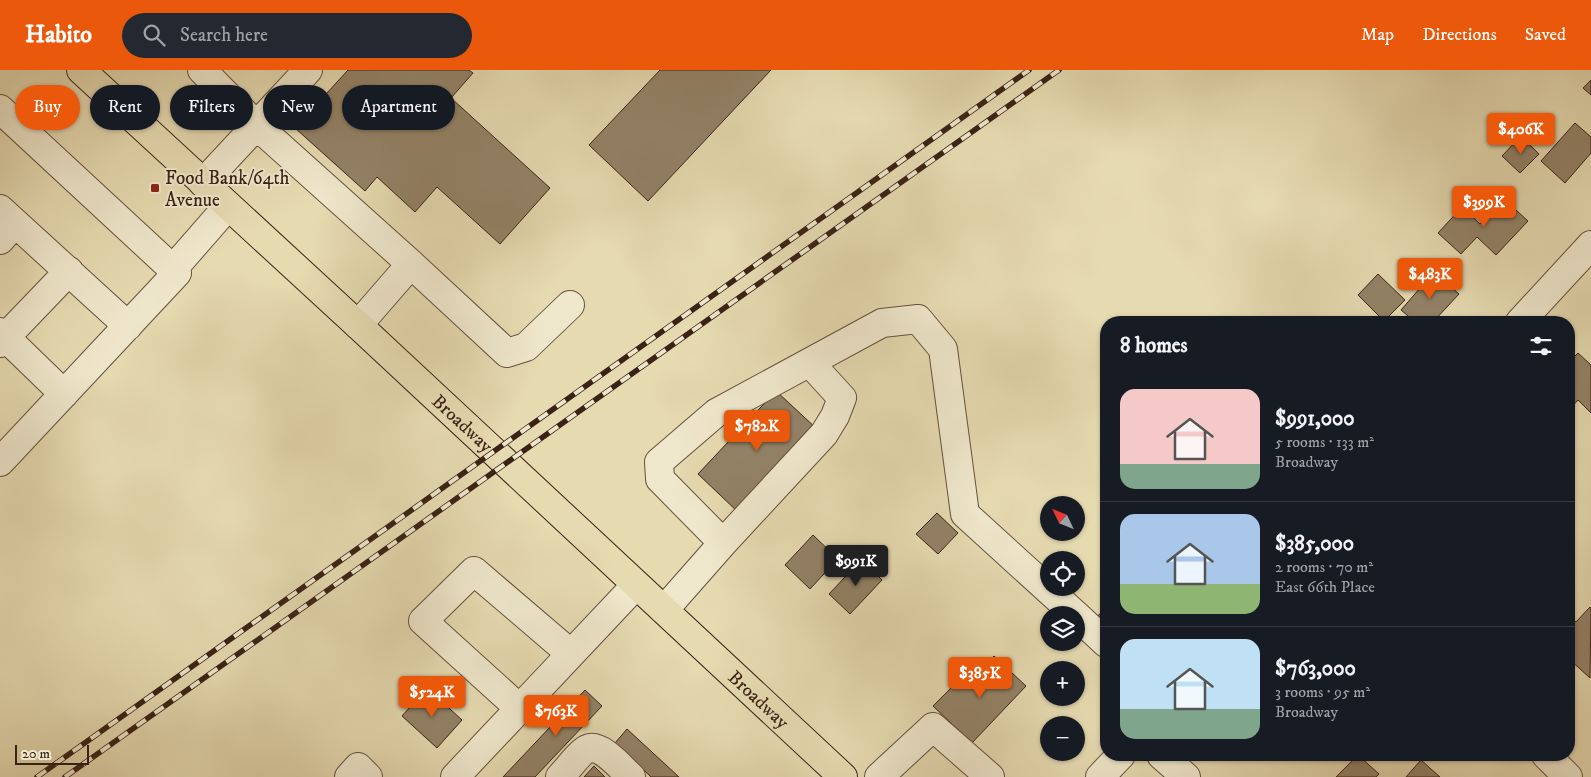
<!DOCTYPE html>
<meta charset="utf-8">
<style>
body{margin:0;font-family:"IM FELL DW Pica",serif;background:#242831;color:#f1f3f6;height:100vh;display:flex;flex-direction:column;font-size:19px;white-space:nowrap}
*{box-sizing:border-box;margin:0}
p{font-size:16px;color:#9ea1a6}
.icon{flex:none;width:28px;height:28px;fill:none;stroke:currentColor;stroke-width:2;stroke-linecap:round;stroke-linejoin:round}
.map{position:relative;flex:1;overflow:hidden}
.panel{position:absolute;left:1100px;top:246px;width:475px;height:445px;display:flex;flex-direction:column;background:#171b24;border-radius:20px;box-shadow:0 1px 4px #0004}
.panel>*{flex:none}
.guide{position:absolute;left:15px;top:15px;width:475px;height:45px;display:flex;gap:10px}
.needle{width:32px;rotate:313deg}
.tools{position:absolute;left:1040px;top:426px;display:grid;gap:10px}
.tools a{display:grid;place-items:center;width:45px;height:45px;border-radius:50%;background:#171b24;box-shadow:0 1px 4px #0004;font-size:25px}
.scale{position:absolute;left:15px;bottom:12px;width:74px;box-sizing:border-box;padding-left:5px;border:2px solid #3a2316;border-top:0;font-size:14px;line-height:18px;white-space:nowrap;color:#3a2316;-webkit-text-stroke:4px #efe7cc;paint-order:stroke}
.price{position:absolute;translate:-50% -42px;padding:0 11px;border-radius:5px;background:#ea580c;color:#fff;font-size:16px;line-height:32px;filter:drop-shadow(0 1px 2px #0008)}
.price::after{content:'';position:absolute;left:50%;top:30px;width:15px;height:11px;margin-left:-8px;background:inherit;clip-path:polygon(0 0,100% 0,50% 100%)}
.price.selected{background:#222;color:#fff}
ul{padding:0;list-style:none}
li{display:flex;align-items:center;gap:15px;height:125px;padding:0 20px}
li+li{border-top:1px solid #363941}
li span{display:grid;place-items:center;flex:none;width:140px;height:100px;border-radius:15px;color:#555}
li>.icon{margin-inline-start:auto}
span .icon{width:60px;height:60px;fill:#fffc;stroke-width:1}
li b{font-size:21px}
h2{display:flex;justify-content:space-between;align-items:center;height:60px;padding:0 20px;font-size:21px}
.tag{padding:0 18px;border-radius:22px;background:#171b24;box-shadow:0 1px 4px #0004;font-size:18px;line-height:45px}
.tag.selected{background:#ea580c;color:#fff}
header{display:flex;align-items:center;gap:30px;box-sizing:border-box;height:70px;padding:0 25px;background:#ea580c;color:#fff}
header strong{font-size:24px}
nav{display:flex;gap:28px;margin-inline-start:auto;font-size:18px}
.search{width:350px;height:45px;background:#242831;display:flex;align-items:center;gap:12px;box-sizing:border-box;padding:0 18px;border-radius:28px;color:#9ea1a6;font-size:19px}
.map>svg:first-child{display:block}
.building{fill:#938267;stroke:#3a2316}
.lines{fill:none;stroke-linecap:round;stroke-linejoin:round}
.minor-casing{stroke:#65513d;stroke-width:30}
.major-casing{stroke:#3a2316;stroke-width:30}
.minor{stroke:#efe7cc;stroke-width:28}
.major{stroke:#e6dab1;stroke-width:28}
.rail-casing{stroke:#3a2316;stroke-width:5.5}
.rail{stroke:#efe7cc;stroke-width:4;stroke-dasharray:11;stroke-linecap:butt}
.poi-dot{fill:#8f2418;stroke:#efe7cc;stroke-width:2}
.labels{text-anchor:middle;stroke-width:4;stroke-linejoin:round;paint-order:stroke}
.poi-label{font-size:19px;fill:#3a2316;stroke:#efe7cc;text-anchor:start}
.street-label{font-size:19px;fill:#3a2316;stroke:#efe7cc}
</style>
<header>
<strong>Habito</strong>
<div class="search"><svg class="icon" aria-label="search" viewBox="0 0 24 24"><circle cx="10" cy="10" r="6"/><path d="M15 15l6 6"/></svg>Search here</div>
<nav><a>Map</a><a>Directions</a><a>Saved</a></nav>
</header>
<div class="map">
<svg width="1591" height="707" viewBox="0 0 1591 707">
<rect width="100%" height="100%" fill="#e6dab1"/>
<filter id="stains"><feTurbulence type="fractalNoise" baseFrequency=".004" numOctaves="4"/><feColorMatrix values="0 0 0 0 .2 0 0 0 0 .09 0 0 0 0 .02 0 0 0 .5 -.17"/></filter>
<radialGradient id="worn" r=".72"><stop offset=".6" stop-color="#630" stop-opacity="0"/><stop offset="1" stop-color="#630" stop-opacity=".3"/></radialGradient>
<path class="building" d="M348,0H469L473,3L451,28L550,118L500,174L437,117L415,142L377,107L365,121L295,58Z
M660,0H771L648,131L589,75Z
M1591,10V25L1583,18Z
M1575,53L1591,67V83L1565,113L1541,91Z
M1521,66L1539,84L1520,103L1502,86Z
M1504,129L1528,151L1496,185L1477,167L1461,184L1438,163L1462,137L1480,154Z
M1434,202L1459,224L1433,252H1415L1401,240Z
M1378,204L1405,230L1384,251L1358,225Z
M1578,283L1591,295V343L1578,330L1569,340V292Z
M776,321L817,359L739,443L698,404Z
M937,443L958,463L938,484L916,464Z
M813,465L838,489L810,519L785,495Z
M861,490L882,510L850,544L829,524Z
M1106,537V556L1097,547Z
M1590,537L1591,538L1590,608L1569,589V545L1576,552Z
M994,586L1026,616L972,673L933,636L959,610L965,617Z
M427,618L462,650L437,678L402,646Z
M585,620L602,636L535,707H503Z
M627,659L679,707H651L615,673Z
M1358,685L1379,704L1376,707H1336Z
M1421,690L1440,707H1406Z
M594,696L605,707H584Z"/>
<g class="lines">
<defs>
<path id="minor" d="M202,0L256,55L411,194L358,255
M0,39L177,203L0,392
M203,113L308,0
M0,139L128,256
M0,170L15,153
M411,194L507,283L526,277L570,235
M173,199L228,136
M1520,252L1591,175
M0,262L64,324
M0,273L69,201
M723,473L824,364L835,346L842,328L810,293
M664,540L723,473L660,409L659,392L716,343L882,253L918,249L943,279L965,444L1076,545
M1076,545L1106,573
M520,639L423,551L474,501L571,584
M1161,685L1186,707
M1546,685L1568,707
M349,707L358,697L368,707
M455,707L636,515
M560,707C566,701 580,682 587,679C600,672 622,699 631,707
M879,707L933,657L990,707
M1100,707L1121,685"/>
<g id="major">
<path id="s1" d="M81,0L358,255L843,707"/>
</g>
</defs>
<use href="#minor" class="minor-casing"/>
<use href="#major" class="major-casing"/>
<use href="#minor" class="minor"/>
<use href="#major" class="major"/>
<defs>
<path id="rail" d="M37,707L1029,0
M65,707L1059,0"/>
</defs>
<use href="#rail" class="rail-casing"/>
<use href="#rail" class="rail"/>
</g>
<rect class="poi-dot" x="150" y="113" width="10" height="10" rx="2.5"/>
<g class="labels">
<g class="poi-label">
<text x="165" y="114">Food Bank/64th<tspan x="165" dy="22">Avenue</tspan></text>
</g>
<g class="street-label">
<text dy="7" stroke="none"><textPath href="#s1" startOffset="520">Broadway</textPath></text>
<text dy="7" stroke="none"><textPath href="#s1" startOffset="925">Broadway</textPath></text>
</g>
</g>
<rect width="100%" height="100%" filter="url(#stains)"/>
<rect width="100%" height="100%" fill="url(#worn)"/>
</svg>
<div class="tools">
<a><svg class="needle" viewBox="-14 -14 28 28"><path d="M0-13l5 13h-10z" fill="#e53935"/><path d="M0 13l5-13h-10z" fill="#9ea1a6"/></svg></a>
<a><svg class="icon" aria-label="locate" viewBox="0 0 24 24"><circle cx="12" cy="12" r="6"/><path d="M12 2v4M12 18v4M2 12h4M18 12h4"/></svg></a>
<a><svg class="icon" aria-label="layers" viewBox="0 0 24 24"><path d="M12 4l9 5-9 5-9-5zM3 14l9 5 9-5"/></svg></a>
<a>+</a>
<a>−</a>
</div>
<div class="scale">20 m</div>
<b class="price" style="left:1521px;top:85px">$406K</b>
<b class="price" style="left:1484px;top:158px">$399K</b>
<b class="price" style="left:1430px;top:230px">$483K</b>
<b class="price" style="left:757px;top:382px">$782K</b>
<b class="price selected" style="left:856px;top:517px">$991K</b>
<b class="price" style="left:980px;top:629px">$385K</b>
<b class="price" style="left:432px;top:648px">$524K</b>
<b class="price" style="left:556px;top:667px">$763K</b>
<div class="guide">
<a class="tag selected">Buy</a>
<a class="tag">Rent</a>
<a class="tag">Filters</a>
<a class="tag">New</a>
<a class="tag">Apartment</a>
</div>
<section class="panel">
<h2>8 homes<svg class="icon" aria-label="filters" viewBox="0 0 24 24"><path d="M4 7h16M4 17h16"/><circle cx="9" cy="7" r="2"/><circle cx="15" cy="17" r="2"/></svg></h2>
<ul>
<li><span style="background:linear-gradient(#f6c9c9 75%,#7fa58c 0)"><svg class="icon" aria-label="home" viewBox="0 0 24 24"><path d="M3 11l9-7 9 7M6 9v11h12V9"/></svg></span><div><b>$991,000</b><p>5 rooms · 133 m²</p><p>Broadway</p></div></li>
<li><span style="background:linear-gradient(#a9c7e8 70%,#8fb573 0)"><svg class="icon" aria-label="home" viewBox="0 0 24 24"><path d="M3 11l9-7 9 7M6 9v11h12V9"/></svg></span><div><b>$385,000</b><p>2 rooms · 70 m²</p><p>East 66th Place</p></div></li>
<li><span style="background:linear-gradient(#bfe0f5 70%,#7fa58c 0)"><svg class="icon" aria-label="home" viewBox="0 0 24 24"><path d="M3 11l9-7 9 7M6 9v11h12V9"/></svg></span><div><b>$763,000</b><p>3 rooms · 95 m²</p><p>Broadway</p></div></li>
</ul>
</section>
</div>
